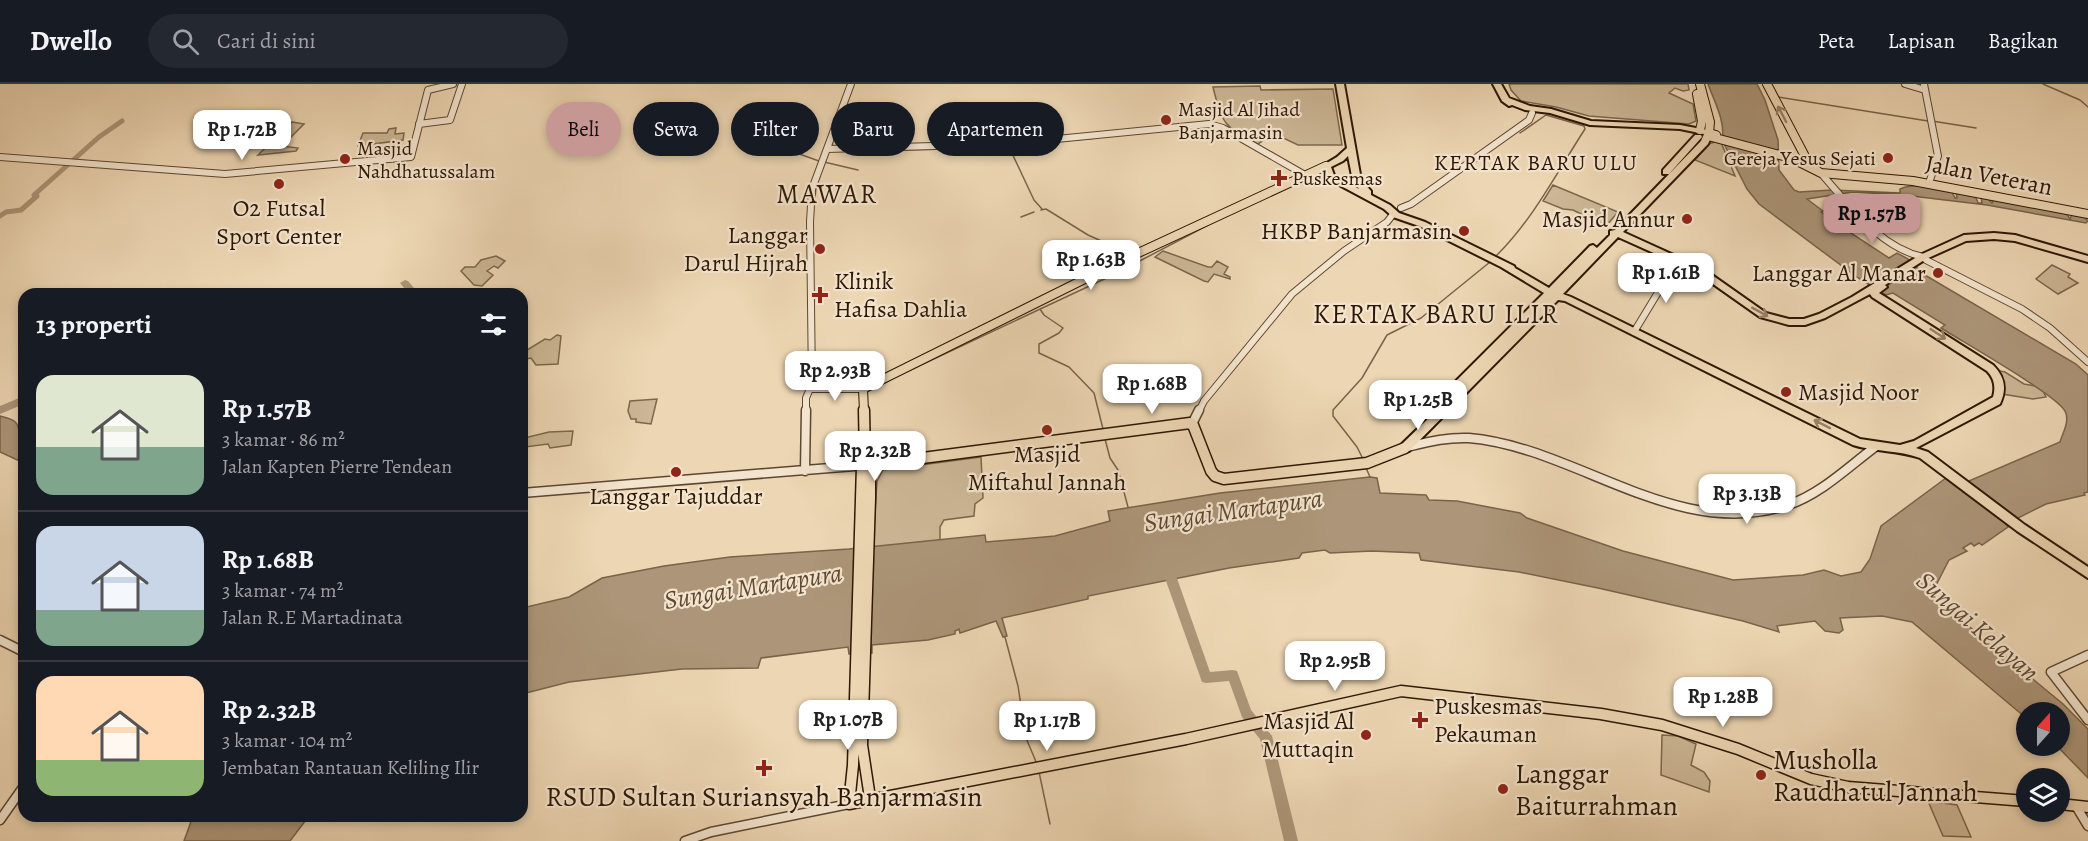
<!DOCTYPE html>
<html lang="id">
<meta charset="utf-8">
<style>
body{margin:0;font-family:Alegreya,serif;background:#242831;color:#f1f3f6;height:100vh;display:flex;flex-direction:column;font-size:22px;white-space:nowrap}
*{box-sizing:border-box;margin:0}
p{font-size:20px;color:#9ea1a6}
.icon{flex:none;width:33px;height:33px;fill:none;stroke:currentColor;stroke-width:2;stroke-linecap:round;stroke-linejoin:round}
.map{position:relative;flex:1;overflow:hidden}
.side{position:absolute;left:18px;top:204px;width:510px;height:534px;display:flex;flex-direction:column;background:#171b24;border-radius:18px;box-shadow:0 3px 9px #0003}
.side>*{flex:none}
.hud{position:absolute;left:546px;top:18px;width:570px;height:54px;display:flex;gap:12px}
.needle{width:39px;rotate:21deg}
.tools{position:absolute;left:2016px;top:618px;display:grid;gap:12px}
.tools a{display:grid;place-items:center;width:54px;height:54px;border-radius:50%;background:#171b24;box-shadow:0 3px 9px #0003;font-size:30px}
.price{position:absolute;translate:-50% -51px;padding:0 14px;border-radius:12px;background:#fff;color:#222;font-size:20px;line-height:39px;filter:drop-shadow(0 2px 3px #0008)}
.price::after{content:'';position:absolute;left:50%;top:36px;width:18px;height:14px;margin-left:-9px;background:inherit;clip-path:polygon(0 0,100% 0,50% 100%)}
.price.selected{background:#c59692;color:#111}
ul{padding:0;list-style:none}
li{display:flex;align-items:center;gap:18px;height:150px;padding:0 18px}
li+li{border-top:2px solid #363941}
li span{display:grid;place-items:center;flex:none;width:168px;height:120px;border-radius:18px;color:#555}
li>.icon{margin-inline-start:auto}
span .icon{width:72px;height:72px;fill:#fffc;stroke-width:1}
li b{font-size:26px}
h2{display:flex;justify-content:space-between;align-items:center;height:72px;padding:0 18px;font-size:26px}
.chip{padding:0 21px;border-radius:27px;background:#171b24;box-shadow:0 3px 9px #0003;font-size:21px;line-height:54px}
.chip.selected{background:#c59692;color:#111}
header{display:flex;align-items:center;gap:36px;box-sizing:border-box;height:84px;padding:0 30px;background:#171b24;border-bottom:2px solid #363941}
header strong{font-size:28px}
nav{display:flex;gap:33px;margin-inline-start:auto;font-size:21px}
.search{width:420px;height:54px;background:#242831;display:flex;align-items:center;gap:15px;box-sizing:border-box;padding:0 21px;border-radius:33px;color:#9ea1a6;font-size:22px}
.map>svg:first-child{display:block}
.green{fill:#ccb695;stroke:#7c664c;stroke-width:1.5}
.water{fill:#ac9578;stroke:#79634a;stroke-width:1.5}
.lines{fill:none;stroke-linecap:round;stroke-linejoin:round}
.stream{stroke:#79634a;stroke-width:1.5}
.canal{stroke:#ac9578;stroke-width:5}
.river{fill:#ac9578;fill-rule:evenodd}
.minor-far1-casing{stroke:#5d4730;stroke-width:8}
.minor-casing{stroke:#5d4730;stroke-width:11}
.major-far1-casing{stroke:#2d1704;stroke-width:10}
.major-casing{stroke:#2d1704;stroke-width:13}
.highway-casing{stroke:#2d1704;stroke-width:4}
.minor-far1{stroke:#f3e4ce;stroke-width:6}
.minor{stroke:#f3e4ce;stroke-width:8}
.major-far1{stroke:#edd6b3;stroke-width:8}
.major{stroke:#edd6b3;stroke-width:10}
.highway{fill:#edd6b3;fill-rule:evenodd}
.oneway{stroke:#978064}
.poi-dot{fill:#8f2418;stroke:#f3e4ce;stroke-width:2}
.labels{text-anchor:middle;stroke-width:4.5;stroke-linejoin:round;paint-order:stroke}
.far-poi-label{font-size:20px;fill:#2d1704;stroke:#f3e4ce;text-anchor:start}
.far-quarter-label{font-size:22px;letter-spacing:1.5px;fill:#2d1704;stroke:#f3e4ce}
.street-label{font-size:24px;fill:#2d1704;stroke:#f3e4ce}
.poi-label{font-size:24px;fill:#2d1704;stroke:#f3e4ce;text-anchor:end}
.water-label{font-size:26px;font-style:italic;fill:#604932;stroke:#f3e4ce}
.quarter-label{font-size:27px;letter-spacing:1.5px;fill:#2d1704;stroke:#f3e4ce}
.near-poi-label{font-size:28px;fill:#2d1704;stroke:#f3e4ce;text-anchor:start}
</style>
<header>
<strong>Dwello</strong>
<div class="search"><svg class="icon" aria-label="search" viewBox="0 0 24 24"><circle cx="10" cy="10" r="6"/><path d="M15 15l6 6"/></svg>Cari di sini</div>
<nav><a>Peta</a><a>Lapisan</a><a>Bagikan</a></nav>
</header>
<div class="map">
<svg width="2088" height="757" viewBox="0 0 2088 757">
<rect width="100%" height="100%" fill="#edd6b3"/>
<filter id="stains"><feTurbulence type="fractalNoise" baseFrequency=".00333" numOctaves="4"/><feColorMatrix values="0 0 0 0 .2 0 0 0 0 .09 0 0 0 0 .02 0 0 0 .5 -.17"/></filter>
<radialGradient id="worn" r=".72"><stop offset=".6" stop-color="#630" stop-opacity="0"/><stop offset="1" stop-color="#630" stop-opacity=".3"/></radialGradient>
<path class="green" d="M1509,0H1688L1689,6L1683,7L1675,4L1669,9L1693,20L1696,37L1689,40L1589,32L1556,23L1521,17L1511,6Z
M1260,2L1261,6L1333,5L1342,61H1298L1273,49L1258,60C1224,43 1222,40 1213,3Z
M292,38L304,40L282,62L298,64L296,67L258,71Z
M396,44L395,50L404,49L403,56L358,62L363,49H387L389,45Z
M1720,56L1735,92L1695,76L1709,60Z
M1553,101L1618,128L1606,142L1573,126L1563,125L1543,117Z
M1163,167L1208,183H1212L1217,177L1228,183L1224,190L1230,193V195L1214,190L1208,198L1204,197L1155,173Z
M496,172L505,177L498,184L494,182L487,187L493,191L482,202L474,201L461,187L465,183H475L481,176Z
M2052,181L2070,190L2068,193L2078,199L2058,210L2036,195Z
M557,251L561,252L558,280L536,281L531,274L526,275L527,266L545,255L550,256Z
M2000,287L2005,288L2024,300L2035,302L2043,307L2046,313L2033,315L2002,310L1998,289Z
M657,315L651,340L636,338V335H631L628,327L630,317Z
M573,347L571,361L550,364L548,360L525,363L524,354L549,348Z
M981,373L983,414L975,420L974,432L944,436L940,443V456L906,462L873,463L877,397L883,386Z
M1662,651L1678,652L1696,660L1691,681L1704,688L1710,697L1709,708L1661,691Z
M1928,717L1957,721L1971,753L1943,752Z"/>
<path class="water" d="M1708,0H1757L1765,16L1778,56L1779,86L1794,106L1799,108L1832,106L1900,109V105C1917,98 1935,104 1952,108L1955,114H1957L1956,108L1975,111L1978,119H1982L1981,113L1987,114L1992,119L1994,116L2004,117L2066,129L2070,135L2072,130L2083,132L2088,137L2086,139L1987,121L1903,111L1853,108L1807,115L1823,127L1821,128L1827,132L1825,133L1840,146L1845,145L1889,174L1897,169L1910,176L1909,178L1920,186L1918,187L2076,280L2088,291V408L2084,409L2085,411L2046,420L2006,440L2008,443L1982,461L1979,459L1974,462L1971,459L1963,464L1967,467L1949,476L1931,511L2063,620L2088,645V694L2057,662H2060V628H2026V634L1912,538L1882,532L1840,534L1843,546L1839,549L1825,547L1815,537L1777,542L1779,548L1743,537L1598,504L1519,488L1421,476L1419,469L1372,467L1330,469L1325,466L1302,469L1299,474L1229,484L1088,512V515L1002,534L1007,552L1003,553L996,537L960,549L959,545L955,547V550L928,556L872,561V569L849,570L848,563L761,574L758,584L682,585L569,598L522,610V524L569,513L602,494L664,482L730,473L849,465L985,451L986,458L1055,452L1110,437L1108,427L1220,409L1370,393L1377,394L1380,409L1426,411L1429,416L1457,417L1520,429L1527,434L1623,467L1733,496L1803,491L1824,486L1841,492L1861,488L1870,475L1881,442L1946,394L1969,397L2060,358C2063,348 2070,337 2065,327C2055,310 1963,258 1941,244L1945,241L1893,209L1886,211L1858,194L1759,120L1747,105L1722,56C1726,38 1714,17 1708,0Z
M0,332C12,335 19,336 19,350L24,356V379L0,368Z
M193,732H309L290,757H184Z"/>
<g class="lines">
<path class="stream" d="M2043,0L2080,16L2088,23
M1778,13L1928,37
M1932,37L1976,44
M756,60L791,67L819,77
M1030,60L1098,54
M1009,63L1034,116L1042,125
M848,67L948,65
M824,78L858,86
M815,114L816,103
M1041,126L1046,125L1088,151L1128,169
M1021,133L1034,128
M1497,171C1534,134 1557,88 1585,45L1584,42L1546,31L1520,49
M1040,225L1044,231L1063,244L1059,249L1039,260V269L1069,283L1094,309L1103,345
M906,288L1115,190L1212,139
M876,304L893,294
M1105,355L1110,374L1118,386L1128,423
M1363,375L1357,363L1333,332V326L1362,294L1387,251L1421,234L1490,178
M1366,384L1370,393
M1005,553L1018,602L1026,654L1037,680
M1039,688L1050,740"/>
<path class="canal" d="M0,132L6,128L21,126L37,112L34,111L99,53L122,37"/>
<path class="river" d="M405,196L408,197L419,210H409L400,199Z
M24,312V320L0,330V322Z
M1167,478L1171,480L1173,483L1210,588L1233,586L1237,587L1251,626L1272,652L1298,757H1284L1260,655L1242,633L1229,597L1206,599L1202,598L1161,483L1163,480Z"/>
<defs>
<path id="minor-far1" d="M1905,0L1925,6
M1924,0L1938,72L1929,99
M419,40L450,36L462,0
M827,65L1005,60L1209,40L1223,44L1305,91
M0,73L225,90L411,73L428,6L453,0
M1818,86C1848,119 1878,163 1923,173
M1401,124L1411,120L1529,36L1532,29
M1926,176L2022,225L2050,244L2088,278
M1634,248L1677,177
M810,305H863
M806,327V314L812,300L810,138L812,105L851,0
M1199,327L1204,317L1292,210L1344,167L1387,138L1394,129"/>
<path id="minor" d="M1192,340L1199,326
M1407,363C1428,358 1447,353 1469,354C1576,363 1676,458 1788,421C1821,410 1848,383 1875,363
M805,387L806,326
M522,409L867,381
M0,556L24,568
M2088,571L2051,588L2088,636
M2076,722L2088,742
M0,736L24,702
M685,757L711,748L849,720"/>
<path id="major-far1" d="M1700,0L1710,38L1709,49L1716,51
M1767,0L1808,78
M1697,10L1702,37L1700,46
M1708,52L1791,74L1821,89L1913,97L2088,130
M864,327L863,305L1121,177L1326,82"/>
<path id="major" d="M864,326L865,376L862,382L853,681L849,720L1186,655L1401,607L1601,630L1662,641L1738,665L1811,695L1848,703L2026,717
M866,378L870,390V414L862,661L870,714
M869,381L1190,339L1193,341L1211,387L1215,392L1224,395L1367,379L1405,364
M2060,720L2088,723"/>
<path id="highway" d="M1336,0H1344L1361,96L1371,107V111L1390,121L1399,129L1425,138L1514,182L1515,184L1549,204L1590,162L1593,161L1597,164L1610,151V147L1615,146L1701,57L1704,50L1680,45L1590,41L1550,29L1525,26L1512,21L1509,22L1502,17L1493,0H1501L1509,14L1530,22L1551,25L1591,37L1680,41L1712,47L1713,49L1708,60L1623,148L1702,184L1766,229L1789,235H1804L1819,230L1852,213L1920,171L1964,151L1994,149L2015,151L2088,172V178L2015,157L1994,155L1966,157L1926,175L1885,201L1887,203L1879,209L1993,281C2005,293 2007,305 2000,320L1916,364L1928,368L2025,441L2088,483V494L2017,447L1920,374C1899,366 1875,368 1853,361L1565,217L1558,216L1409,367H1401L1400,364L1401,361L1435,328L1431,324L1432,321L1544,209L1501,183L1419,142L1393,133L1384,125L1328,95L1322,82L1337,73L1347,64ZM1348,72L1353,97L1359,105L1334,91L1331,83L1343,77ZM1618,153L1696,188L1760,233L1789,241H1805L1825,234L1870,210L1872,213L1987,287C1994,294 1996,303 1993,313L1914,357L1900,361L1860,355L1571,213L1563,210Z
M1695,51H1701L1702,53L1669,90H1663V86Z"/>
</defs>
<use href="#minor-far1" class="minor-far1-casing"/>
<use href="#minor" class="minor-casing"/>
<use href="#major-far1" class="major-far1-casing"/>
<use href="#major" class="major-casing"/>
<use href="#highway" class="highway-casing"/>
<use href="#minor-far1" class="minor-far1"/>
<use href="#minor" class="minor"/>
<use href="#major-far1" class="major-far1"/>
<use href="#major" class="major"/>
<use href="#highway" class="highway"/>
</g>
<defs><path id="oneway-shaft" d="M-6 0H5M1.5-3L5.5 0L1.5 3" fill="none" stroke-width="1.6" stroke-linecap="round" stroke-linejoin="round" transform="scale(1.5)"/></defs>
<g class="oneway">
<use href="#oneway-shaft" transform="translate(1782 30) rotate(-118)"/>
<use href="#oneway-shaft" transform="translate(1760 228) rotate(29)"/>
<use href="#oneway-shaft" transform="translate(1938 250) rotate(33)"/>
<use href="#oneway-shaft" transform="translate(1822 340) rotate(-153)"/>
</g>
<g class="poi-dot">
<circle cx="1166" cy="36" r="6"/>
<circle cx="1888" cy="74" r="6"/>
<circle cx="345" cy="75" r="6"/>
<path d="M1276 85h6v6h6v6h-6v6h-6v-6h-6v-6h6z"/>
<circle cx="279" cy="100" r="6"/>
<circle cx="1687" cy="135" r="6"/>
<circle cx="1464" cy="147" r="6"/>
<circle cx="820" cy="165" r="6"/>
<circle cx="1938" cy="189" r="6"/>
<path d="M817 202h6v6h6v6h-6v6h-6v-6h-6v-6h6z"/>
<circle cx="1786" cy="308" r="6"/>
<circle cx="1047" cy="346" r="6"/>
<circle cx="676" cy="388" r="6"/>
<path d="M1417 627h6v6h6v6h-6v6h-6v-6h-6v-6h6z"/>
<circle cx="1366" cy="651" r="6"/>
<path d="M761 675h6v6h6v6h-6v6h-6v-6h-6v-6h6z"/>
<circle cx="1761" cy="691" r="6"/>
<circle cx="1503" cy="705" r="6"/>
</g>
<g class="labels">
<g class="far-poi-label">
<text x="1178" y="32">Masjid Al Jihad<tspan x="1178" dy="23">Banjarmasin</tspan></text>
<text x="357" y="71">Masjid<tspan x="357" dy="23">Nahdhatussalam</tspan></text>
<text x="1876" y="81" text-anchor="end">Gereja Yesus Sejati</text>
<text x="1292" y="101">Puskesmas</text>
</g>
<g class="far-quarter-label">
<text x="1536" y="86">KERTAK BARU ULU</text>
</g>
<g class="street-label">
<text transform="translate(1989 91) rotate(11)" y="8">Jalan Veteran</text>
</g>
<g class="poi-label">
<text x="279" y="132" text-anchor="middle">O2 Futsal<tspan x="279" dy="28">Sport Center</tspan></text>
<text x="1675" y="143">Masjid Annur</text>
<text x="1452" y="155">HKBP Banjarmasin</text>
<text x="808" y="159">Langgar<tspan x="808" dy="28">Darul Hijrah</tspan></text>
<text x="1926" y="197">Langgar Al Manar</text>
<text x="834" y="205" text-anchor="start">Klinik<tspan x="834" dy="28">Hafisa Dahlia</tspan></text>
<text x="1798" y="316" text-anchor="start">Masjid Noor</text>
<text x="1047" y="378" text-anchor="middle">Masjid<tspan x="1047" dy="28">Miftahul Jannah</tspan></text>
<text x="676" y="420" text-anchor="middle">Langgar Tajuddar</text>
<text x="1434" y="630" text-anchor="start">Puskesmas<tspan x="1434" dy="28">Pekauman</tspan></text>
<text x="1354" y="645">Masjid Al<tspan x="1354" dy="28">Muttaqin</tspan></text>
</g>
<g class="water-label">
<text transform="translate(1233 426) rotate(-8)" y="9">Sungai Martapura</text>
<text transform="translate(753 502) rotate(-9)" y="9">Sungai Martapura</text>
<text transform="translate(1978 542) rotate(41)" y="9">Sungai Kelayan</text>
</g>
<g class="quarter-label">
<text x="827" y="119">MAWAR</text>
<text x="1436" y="239">KERTAK BARU ILIR</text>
</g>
<g class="near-poi-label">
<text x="1773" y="685">Musholla<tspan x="1773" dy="32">Raudhatul Jannah</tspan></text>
<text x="1515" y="699">Langgar<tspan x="1515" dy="32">Baiturrahman</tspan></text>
<text x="764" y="722" text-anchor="middle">RSUD Sultan Suriansyah Banjarmasin</text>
</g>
</g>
<rect width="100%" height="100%" filter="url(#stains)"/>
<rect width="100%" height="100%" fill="url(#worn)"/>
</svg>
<div class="tools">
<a><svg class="needle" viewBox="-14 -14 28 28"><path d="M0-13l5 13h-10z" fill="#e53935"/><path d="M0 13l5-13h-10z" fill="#9ea1a6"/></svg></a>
<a><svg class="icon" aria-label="layers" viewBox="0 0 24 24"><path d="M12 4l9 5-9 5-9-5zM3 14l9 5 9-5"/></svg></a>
</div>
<b class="price" style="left:242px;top:77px">Rp 1.72B</b>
<b class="price selected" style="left:1872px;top:161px">Rp 1.57B</b>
<b class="price" style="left:1091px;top:207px">Rp 1.63B</b>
<b class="price" style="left:1666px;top:220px">Rp 1.61B</b>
<b class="price" style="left:835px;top:318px">Rp 2.93B</b>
<b class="price" style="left:1152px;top:331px">Rp 1.68B</b>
<b class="price" style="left:1418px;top:347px">Rp 1.25B</b>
<b class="price" style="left:875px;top:398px">Rp 2.32B</b>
<b class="price" style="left:1747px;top:441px">Rp 3.13B</b>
<b class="price" style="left:1335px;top:608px">Rp 2.95B</b>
<b class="price" style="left:1723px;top:644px">Rp 1.28B</b>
<b class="price" style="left:848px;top:667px">Rp 1.07B</b>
<b class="price" style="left:1047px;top:668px">Rp 1.17B</b>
<div class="hud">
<a class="chip selected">Beli</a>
<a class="chip">Sewa</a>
<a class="chip">Filter</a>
<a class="chip">Baru</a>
<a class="chip">Apartemen</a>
</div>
<section class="side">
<h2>13 properti<svg class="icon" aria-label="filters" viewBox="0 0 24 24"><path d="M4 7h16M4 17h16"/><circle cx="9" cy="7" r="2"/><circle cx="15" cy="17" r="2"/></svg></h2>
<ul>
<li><span style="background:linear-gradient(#dfe7d0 60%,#7fa58c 0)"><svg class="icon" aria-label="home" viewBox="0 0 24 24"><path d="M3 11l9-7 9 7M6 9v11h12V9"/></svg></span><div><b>Rp 1.57B</b><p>3 kamar · 86 m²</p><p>Jalan Kapten Pierre Tendean</p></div></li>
<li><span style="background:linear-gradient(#c9d6e8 70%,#7fa58c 0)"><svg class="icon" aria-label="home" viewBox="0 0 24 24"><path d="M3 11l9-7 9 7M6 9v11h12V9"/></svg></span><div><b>Rp 1.68B</b><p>3 kamar · 74 m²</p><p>Jalan R.E Martadinata</p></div></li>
<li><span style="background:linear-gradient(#ffd9b3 70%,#8fb573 0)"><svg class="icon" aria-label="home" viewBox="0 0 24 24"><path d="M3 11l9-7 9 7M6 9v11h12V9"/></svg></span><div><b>Rp 2.32B</b><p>3 kamar · 104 m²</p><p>Jembatan Rantauan Keliling Ilir</p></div></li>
</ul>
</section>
</div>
